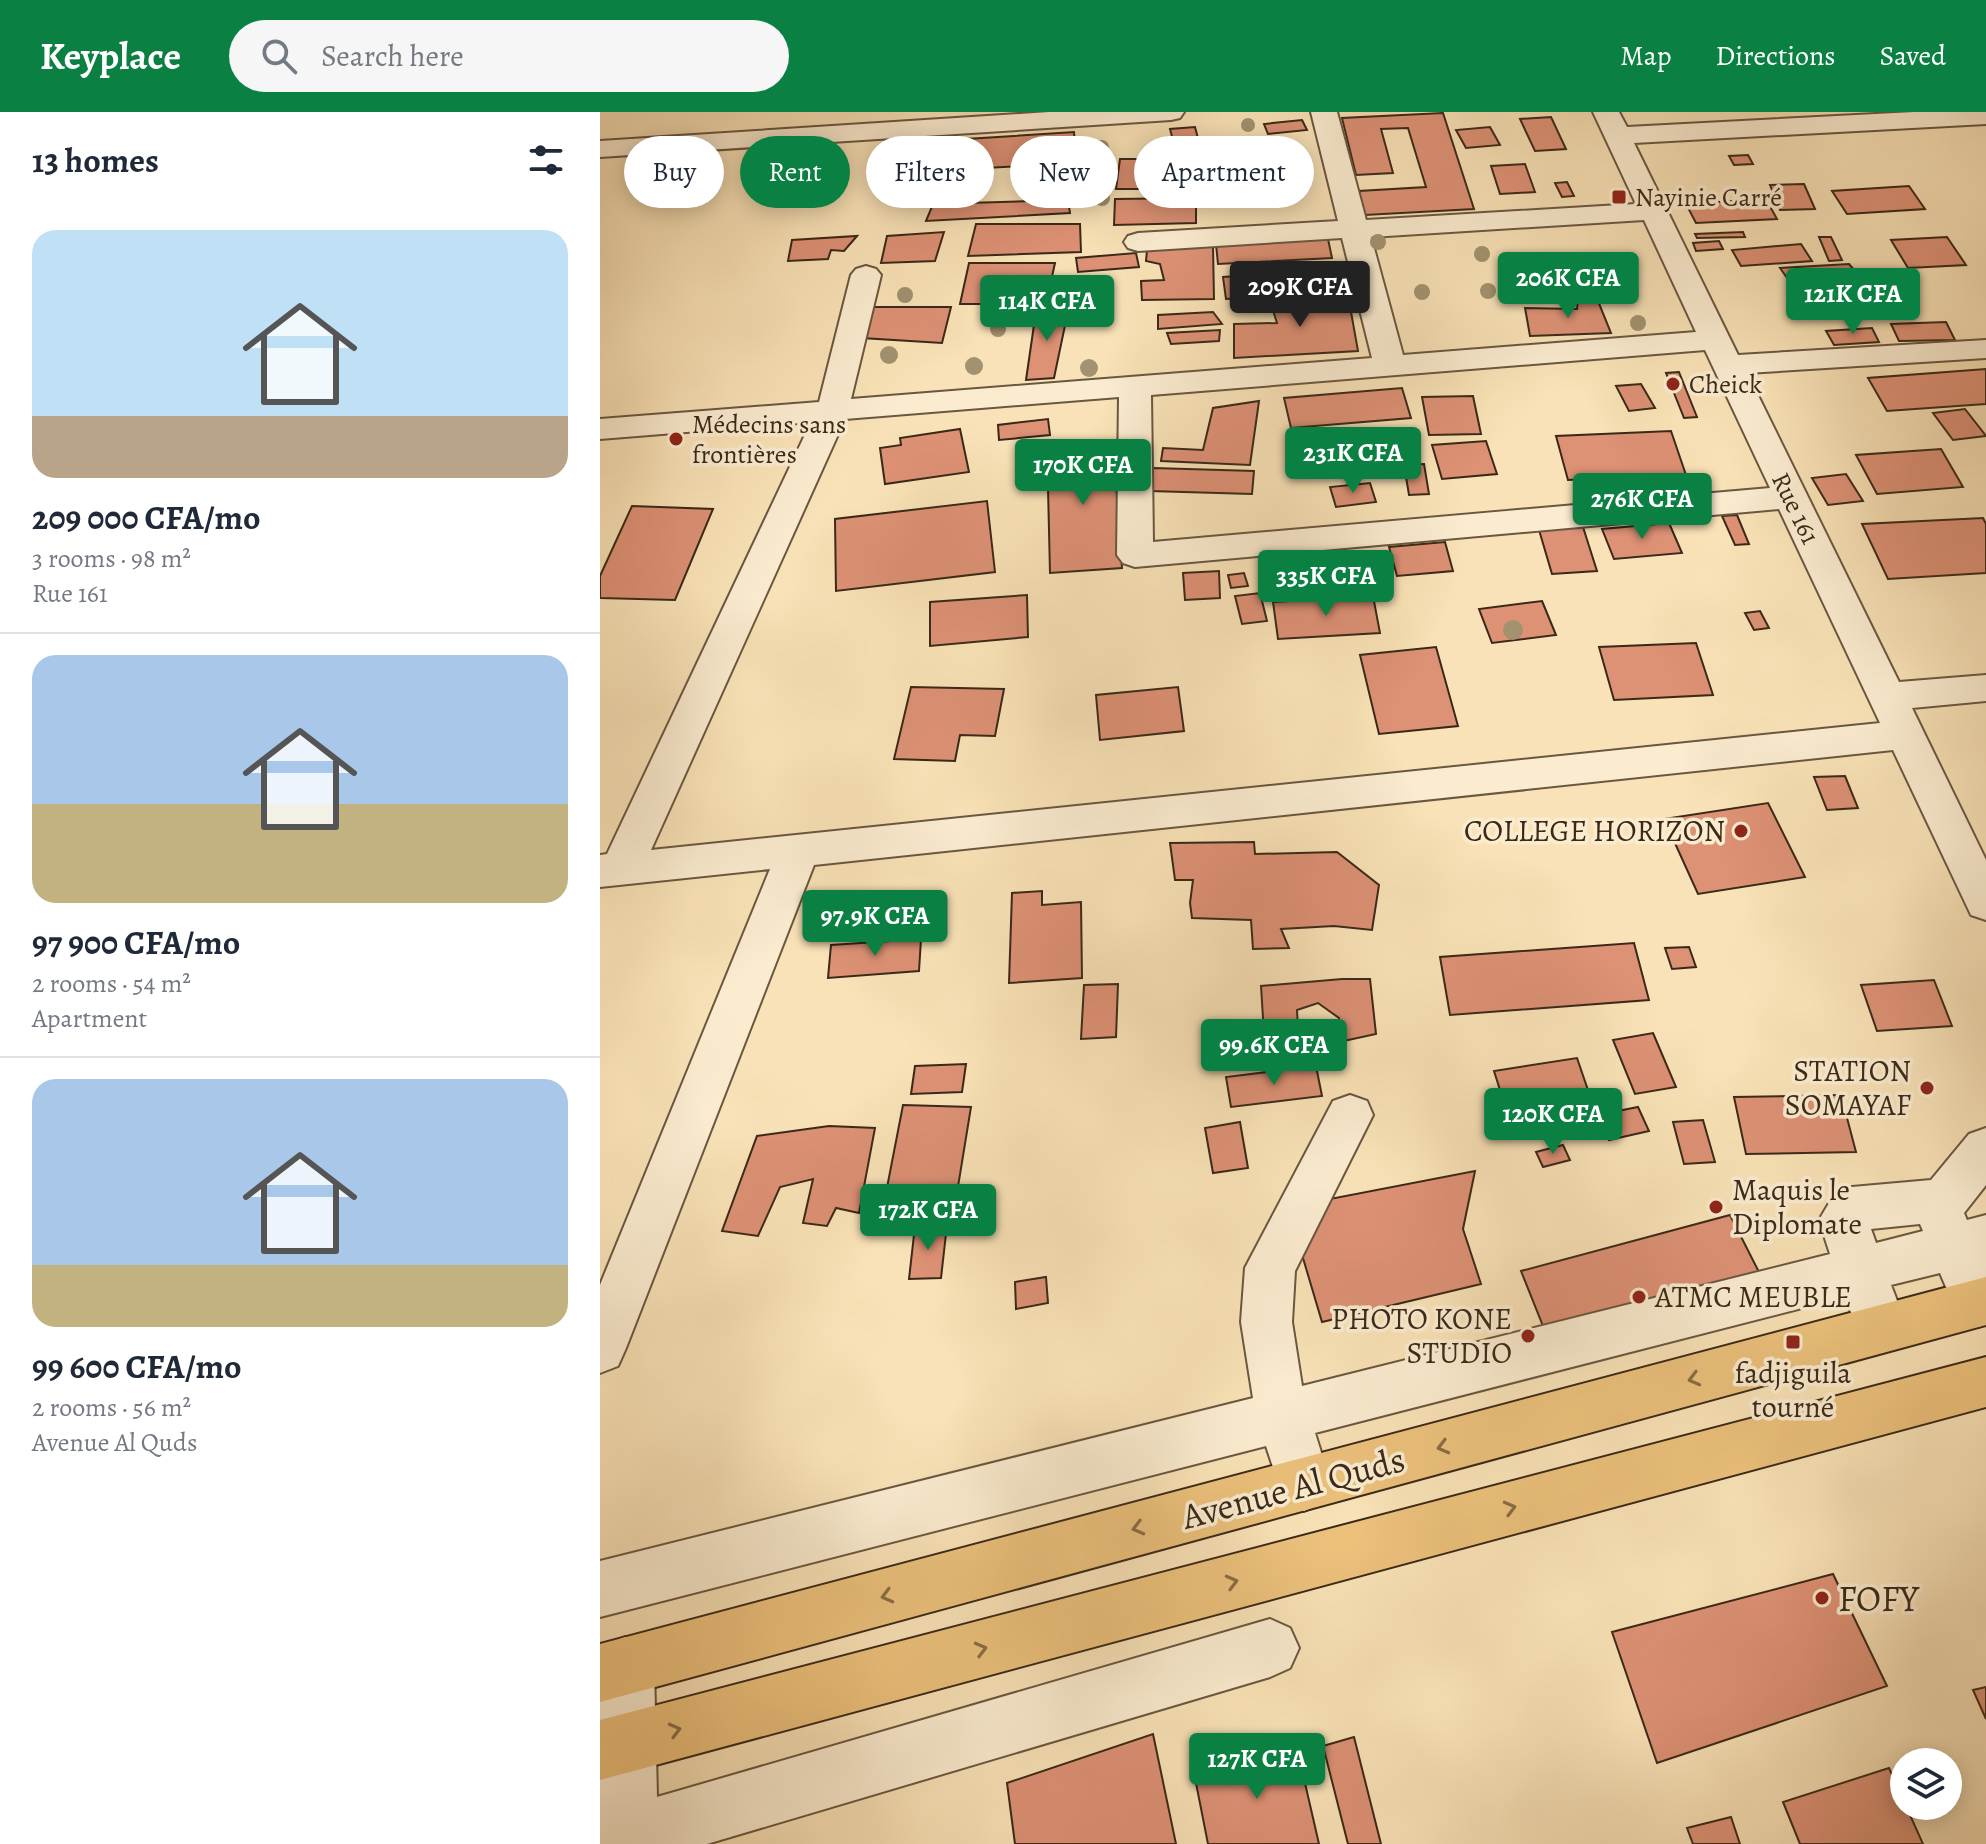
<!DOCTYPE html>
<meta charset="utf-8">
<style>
body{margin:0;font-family:Alegreya,serif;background:#f6f6f7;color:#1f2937;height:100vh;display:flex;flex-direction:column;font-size:30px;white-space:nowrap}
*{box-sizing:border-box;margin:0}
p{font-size:26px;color:#747a83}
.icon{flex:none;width:44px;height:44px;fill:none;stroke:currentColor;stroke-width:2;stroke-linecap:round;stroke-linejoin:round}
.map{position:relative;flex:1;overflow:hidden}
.side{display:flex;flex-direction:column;background:#fff;width:600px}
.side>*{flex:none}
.guide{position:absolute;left:24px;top:24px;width:760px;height:72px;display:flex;gap:16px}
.fabs{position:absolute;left:1290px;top:1636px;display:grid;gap:16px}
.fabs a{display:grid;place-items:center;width:72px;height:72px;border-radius:50%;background:#fff;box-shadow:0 4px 20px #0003;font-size:40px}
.price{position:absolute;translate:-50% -68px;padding:0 18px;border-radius:8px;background:#0b8043;color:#fff;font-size:26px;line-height:52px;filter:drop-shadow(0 2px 4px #0008)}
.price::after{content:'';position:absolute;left:50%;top:48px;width:24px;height:18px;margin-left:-12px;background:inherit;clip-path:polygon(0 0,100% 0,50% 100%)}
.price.on{background:#222;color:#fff}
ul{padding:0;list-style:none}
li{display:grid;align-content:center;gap:16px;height:424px;padding:0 32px}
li+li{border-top:2px solid #e0e1e3}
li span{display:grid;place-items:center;height:248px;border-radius:24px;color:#555}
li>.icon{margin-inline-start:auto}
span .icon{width:144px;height:144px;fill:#fffc;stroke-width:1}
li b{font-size:34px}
h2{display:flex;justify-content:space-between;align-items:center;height:96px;padding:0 32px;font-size:34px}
.chip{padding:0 28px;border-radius:36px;background:#fff;box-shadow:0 4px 20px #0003;font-size:28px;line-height:72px}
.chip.on{background:#0b8043;color:#fff}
header{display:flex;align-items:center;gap:48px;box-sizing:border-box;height:112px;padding:0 40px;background:#0b8043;color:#fff}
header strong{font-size:38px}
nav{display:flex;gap:44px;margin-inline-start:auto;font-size:28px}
.search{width:560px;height:72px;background:#f6f6f7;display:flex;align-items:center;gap:20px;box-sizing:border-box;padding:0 28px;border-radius:44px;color:#747a83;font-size:30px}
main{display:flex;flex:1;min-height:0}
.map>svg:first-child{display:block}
.building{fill:#dd9175;stroke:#3a2918;stroke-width:2}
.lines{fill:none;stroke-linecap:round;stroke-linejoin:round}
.minor-casing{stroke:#6a5740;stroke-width:4}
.major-casing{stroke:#3a2918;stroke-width:4}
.minor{fill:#fbecd0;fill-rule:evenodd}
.major{fill:#ecc17c;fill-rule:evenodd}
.tree{fill:#a29270}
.oneway{stroke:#8a6d45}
.poi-dot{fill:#8f2418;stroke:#fbecd0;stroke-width:3}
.labels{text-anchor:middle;stroke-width:7;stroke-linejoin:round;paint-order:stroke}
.far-poi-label{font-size:26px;fill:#3a2918;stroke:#fbecd0;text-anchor:start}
.far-street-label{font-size:26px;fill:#3a2918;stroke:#fbecd0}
.poi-label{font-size:30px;fill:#3a2918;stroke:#fbecd0;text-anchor:end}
.near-street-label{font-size:36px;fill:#3a2918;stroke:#fbecd0}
.near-poi-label{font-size:36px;fill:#3a2918;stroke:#fbecd0;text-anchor:start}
</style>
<header>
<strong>Keyplace</strong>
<div class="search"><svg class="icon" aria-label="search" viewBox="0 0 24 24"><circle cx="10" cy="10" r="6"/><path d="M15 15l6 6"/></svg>Search here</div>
<nav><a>Map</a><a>Directions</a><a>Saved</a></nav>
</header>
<main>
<section class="side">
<h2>13 homes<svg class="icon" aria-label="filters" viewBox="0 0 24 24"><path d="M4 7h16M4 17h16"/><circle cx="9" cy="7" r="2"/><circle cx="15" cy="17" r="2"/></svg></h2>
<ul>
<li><span style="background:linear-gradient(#bfe0f5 75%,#b9a48a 0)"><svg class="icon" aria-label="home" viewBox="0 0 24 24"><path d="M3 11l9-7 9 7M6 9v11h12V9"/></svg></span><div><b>209 000 CFA/mo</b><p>3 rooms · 98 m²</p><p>Rue 161</p></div></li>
<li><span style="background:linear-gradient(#a9c7e8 60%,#c2b280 0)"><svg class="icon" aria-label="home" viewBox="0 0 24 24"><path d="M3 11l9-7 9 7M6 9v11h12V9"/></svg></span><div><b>97 900 CFA/mo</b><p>2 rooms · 54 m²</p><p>Apartment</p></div></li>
<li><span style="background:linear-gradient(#a9c7e8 75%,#c2b280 0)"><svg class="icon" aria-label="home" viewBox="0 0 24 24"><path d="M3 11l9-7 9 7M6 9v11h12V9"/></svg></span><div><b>99 600 CFA/mo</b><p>2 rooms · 56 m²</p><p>Avenue Al Quds</p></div></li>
</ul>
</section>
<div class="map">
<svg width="1386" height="1732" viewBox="0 0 1386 1732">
<rect width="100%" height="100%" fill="#f9e2b7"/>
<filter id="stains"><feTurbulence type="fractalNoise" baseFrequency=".0025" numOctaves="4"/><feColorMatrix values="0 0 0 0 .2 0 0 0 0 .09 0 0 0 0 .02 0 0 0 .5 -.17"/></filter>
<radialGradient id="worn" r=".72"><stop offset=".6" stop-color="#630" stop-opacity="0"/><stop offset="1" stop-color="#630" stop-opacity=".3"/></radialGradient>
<path class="building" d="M843,1L874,97L765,103L759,79L826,75L808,16L781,17L793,61L756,63L742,6Z
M951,5L966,37L935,39L920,7Z
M702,8L707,18L668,22L664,12Z
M595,15L600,34L575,36L570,17Z
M890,15L900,33L866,36L856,18Z
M474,20L476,51L366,57V27Z
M676,26L681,47L630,50L627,28Z
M1148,43L1153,52L1134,53L1129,44Z
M520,47H583L580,77H516Z
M925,52L935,80L900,82L891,54Z
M967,70L974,84L962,85L955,71Z
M1204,72L1215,97L1180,98L1170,73Z
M1309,74L1325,97L1247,102L1232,79Z
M596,86V111L514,113L515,87Z
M1166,87L1177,107L1096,111L1086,92Z
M468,88L470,101L326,109L333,92Z
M376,112H480L481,140L368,144Z
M344,120L335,149L281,151L287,124Z
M1143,120L1145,125L1097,126L1095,122Z
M257,124L244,139L231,138L228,147L188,149L192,128Z
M1219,125H1231L1242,148L1229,149Z
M1347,125L1366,153L1308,156L1291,128Z
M728,127L732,146L618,152L616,132Z
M1119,129L1123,137L1096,139L1093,131Z
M1201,132L1212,149L1141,154L1132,138Z
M613,134L614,187L542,188L541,169L564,168L560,152L546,149L547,138Z
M536,141L539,155L478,160L476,146Z
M369,151H455L446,192H360Z
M1249,152L1289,200L1216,207L1180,156Z
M741,158L746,180L626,187L623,165Z
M748,183L758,239L634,246V212L677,211L670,189Z
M996,184L1011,221L930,224L925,196L977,197L978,185Z
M450,189H458L467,204L454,266L426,268L435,206L449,198Z
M272,195H351L342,231L262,226Z
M613,200L622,212L558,217V203Z
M1346,210L1355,228L1299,229L1291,212Z
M1272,216L1279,230L1234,233L1226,219Z
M620,218L619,229L571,232L567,221Z
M1386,257V292L1287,299L1268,266Z
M1079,260L1097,305L1084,306L1066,261Z
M1041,272L1055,296L1029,299L1016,274Z
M802,276L811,306L691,316L684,286Z
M873,284L881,322L829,323L822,285Z
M659,289L650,353L561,349L563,336L603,338L613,296Z
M1365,297L1386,324L1353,328L1333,301Z
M448,307L450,323L399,328L398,313Z
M360,317L369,360L285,372L280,336L301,333L300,326Z
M1071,319L1086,363L968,368L956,324Z
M513,328L522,456L450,461L447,333Z
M886,329L897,362L842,367L832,333Z
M1341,337L1363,375L1277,382L1256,343Z
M824,352L829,382L809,383L804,353Z
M553,356L654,359L652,382L550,379Z
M1246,362L1263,389L1228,393L1212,366Z
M770,371L776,390L736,395L730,375Z
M387,389L395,460L236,479L235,407Z
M32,394L113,397L75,488L0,486V464Z
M1137,403L1149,432L1135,433L1122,404Z
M1383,406L1386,412V461L1288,467L1262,412Z
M1069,411L1082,441L1014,447L1002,417Z
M983,415L997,459L952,462L939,418Z
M845,430L853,459L797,464L789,435Z
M619,459L620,486L585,488L583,461Z
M644,461L648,474L631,476L628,463Z
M660,481L667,509L642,512L635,484Z
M427,483L428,525L330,534V490Z
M773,484L780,521L678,527L673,490Z
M942,489L956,523L892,531L879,497Z
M1160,499L1169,516L1154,518L1145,501Z
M1096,531L1113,583L1014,588L999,535Z
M836,535L858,614L779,622L760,543Z
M311,575L404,577L395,624L360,623L355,649L294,647Z
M578,575L584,619L500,628L496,583Z
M1245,664L1258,696L1227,698L1214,665Z
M1168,691L1205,765L1098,782L1064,707Z
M654,730L655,742L737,740L779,773L772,818L734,814L681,817L689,836L653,837L651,808L592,806L590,791L593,768H575L570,731Z
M442,779V793L481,790L482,866L409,871L412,781Z
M321,827L319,859L228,866L231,833Z
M1034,831L1049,888L850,903L840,845Z
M1089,835L1096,855L1072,857L1065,836Z
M742,867H770L776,922L739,930V906L718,891L697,898L699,933L665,938L661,874Z
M1334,868L1352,914L1277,919L1261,873Z
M518,872L516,925L481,927L484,873Z
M1053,921L1076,975L1035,982L1013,928Z
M977,946L990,984L906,997L894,959Z
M366,952L362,980L311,982L315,954Z
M716,954L722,984L631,995L626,965Z
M1241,983L1256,1040L1146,1042L1134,985Z
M303,993L371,995L355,1093L284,1091Z
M1038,995L1049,1019L1009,1028L998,1003Z
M1103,1008L1115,1050L1084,1052L1073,1010Z
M640,1010L648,1056L613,1061L605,1016Z
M229,1014L275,1016L259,1101L236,1096L227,1114L203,1111L213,1067L180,1075L158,1124L122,1119L157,1024Z
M963,1033L970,1048L943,1055L936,1040Z
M875,1059L863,1117L881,1172L722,1210L700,1136L709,1091Z
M1130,1103L1161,1164L947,1224L921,1159Z
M347,1113L341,1166L309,1167L315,1114Z
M446,1165L448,1191L416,1197L415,1170Z
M1233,1462L1287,1574L1057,1651L1012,1520Z
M1386,1575V1607L1373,1578Z
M553,1622L576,1732H415L407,1671Z
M754,1625L781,1732H748L723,1634Z
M696,1632L719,1732H608L594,1661Z
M1289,1656L1323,1732H1200L1183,1690Z
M1131,1705L1140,1732H1093L1087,1716Z"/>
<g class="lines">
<defs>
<path id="minor" d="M449,0H584L580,6L571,8L0,45V29Z
M711,0H737L766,108L1036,92L993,0H1019L1027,15L1314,0H1386V12L1034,31L1138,243L1386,228V246L1147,261L1299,570L1386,563V589L1312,596L1386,748V808L1371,803L1293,638L214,753L26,1236L18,1254L0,1261V1173L170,757L0,775V743L7,742L211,310L0,327V307L219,290L251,163L256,157L266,154L276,157L281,163L251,287L772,246L742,126L538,139L528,136L524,130L528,124L538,121L738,109ZM1044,108L1096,220L803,243L771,125ZM1105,238L1170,376L553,430L551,283ZM519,285L517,443L523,451L535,455L1179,397L1280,611L51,738L245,307Z
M750,983L767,989L773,1003L695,1159L692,1210L702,1274L1230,1142L1219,1108L1235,1081L1252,1075L1331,1068L1369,1022L1386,1016V1073L1364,1101L1367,1108L1386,1103V1212L1378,1215L1360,1208L1340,1161L1291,1173L1308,1217L1300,1234L1282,1241L1264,1234L1245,1185L715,1321L731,1372L723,1391L704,1399L685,1391L666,1334L0,1505V1449L653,1286L641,1210L645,1156L733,989ZM1320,1112L1323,1119L1276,1131L1271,1117Z
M670,1507L690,1516L699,1536L690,1556L670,1565L107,1732H0V1544L4,1533L25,1525L46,1533L54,1554L57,1685Z"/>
<path id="major" d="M1386,1165V1213L0,1590V1532Z
M1386,1245V1295L0,1668V1608Z"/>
</defs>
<use href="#minor" class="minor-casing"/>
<use href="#major" class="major-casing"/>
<use href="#minor" class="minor"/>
<use href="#major" class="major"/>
</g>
<g class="tree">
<circle cx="648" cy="13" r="7"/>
<circle cx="322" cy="35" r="7"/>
<circle cx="502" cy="35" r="7"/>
<circle cx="702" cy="46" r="7"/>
<circle cx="593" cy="68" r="8"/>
<circle cx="502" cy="86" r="8"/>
<circle cx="778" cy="130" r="8"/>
<circle cx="882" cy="142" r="8"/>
<circle cx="484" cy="173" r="8"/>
<circle cx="888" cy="179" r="8"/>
<circle cx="822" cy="180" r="8"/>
<circle cx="305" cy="183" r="8"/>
<circle cx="1038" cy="211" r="8"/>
<circle cx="398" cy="217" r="8"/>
<circle cx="289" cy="243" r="9"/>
<circle cx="374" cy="254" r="9"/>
<circle cx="489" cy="256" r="9"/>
<circle cx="913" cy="518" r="10"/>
</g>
<defs><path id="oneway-chevron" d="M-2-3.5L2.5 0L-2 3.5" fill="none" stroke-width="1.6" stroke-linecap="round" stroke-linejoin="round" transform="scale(2)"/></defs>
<g class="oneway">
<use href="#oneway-chevron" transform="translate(1094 1267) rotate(165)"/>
<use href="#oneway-chevron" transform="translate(843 1335) rotate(165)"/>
<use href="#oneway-chevron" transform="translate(910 1396) rotate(-15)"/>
<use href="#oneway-chevron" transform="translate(538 1416) rotate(165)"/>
<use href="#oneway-chevron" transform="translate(632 1470) rotate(-15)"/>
<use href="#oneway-chevron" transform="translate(287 1484) rotate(165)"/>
<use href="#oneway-chevron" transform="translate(381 1537) rotate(-15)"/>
<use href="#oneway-chevron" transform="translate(75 1618) rotate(-15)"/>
</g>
<g class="poi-dot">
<rect x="1011" y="77" width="16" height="16" rx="4"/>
<circle cx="1073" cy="272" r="8"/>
<circle cx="76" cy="327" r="8"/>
<circle cx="1141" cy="719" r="8"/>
<circle cx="1327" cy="976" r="8"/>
<circle cx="1116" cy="1095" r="8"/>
<circle cx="1039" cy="1185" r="8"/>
<circle cx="928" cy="1224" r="8"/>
<rect x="1185" y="1222" width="16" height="16" rx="4"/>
<circle cx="1222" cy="1486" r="8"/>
</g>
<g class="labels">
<g class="far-poi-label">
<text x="1035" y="94">Nayinie Carré</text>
<text x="1089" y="281">Cheick</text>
<text x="92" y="321">Médecins sans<tspan x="92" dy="30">frontières</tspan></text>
</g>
<g class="far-street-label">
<text transform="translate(1196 396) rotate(64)" y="9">Rue 161</text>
</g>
<g class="poi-label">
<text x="1125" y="729">COLLEGE HORIZON</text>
<text x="1311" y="969">STATION<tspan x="1311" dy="34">SOMAYAF</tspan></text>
<text x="1132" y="1088" text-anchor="start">Maquis le<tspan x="1132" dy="34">Diplomate</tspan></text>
<text x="1055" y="1195" text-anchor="start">ATMC MEUBLE</text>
<text x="912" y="1217">PHOTO KONE<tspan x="912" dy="34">STUDIO</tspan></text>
<text x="1193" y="1271" text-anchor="middle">fadjiguila<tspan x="1193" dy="34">tourné</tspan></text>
</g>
<g class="near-street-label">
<text transform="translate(693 1375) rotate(-15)" y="13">Avenue Al Quds</text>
</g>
<g class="near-poi-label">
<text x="1238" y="1499">FOFY</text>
</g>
</g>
<rect width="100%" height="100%" filter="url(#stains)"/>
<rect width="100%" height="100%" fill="url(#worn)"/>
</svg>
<div class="fabs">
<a><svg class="icon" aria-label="layers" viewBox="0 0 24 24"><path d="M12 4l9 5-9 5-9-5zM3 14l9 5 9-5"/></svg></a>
</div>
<b class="price" style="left:968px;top:208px">206K CFA</b>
<b class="price on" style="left:700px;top:217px">209K CFA</b>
<b class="price" style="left:1253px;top:224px">121K CFA</b>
<b class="price" style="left:447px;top:231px">114K CFA</b>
<b class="price" style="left:753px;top:383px">231K CFA</b>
<b class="price" style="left:483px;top:395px">170K CFA</b>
<b class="price" style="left:1042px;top:429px">276K CFA</b>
<b class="price" style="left:726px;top:506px">335K CFA</b>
<b class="price" style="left:275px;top:846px">97.9K CFA</b>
<b class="price" style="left:674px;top:975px">99.6K CFA</b>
<b class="price" style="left:953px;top:1044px">120K CFA</b>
<b class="price" style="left:328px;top:1140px">172K CFA</b>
<b class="price" style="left:657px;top:1689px">127K CFA</b>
<div class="guide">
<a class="chip">Buy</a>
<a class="chip on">Rent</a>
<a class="chip">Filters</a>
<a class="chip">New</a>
<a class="chip">Apartment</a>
</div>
</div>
</main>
